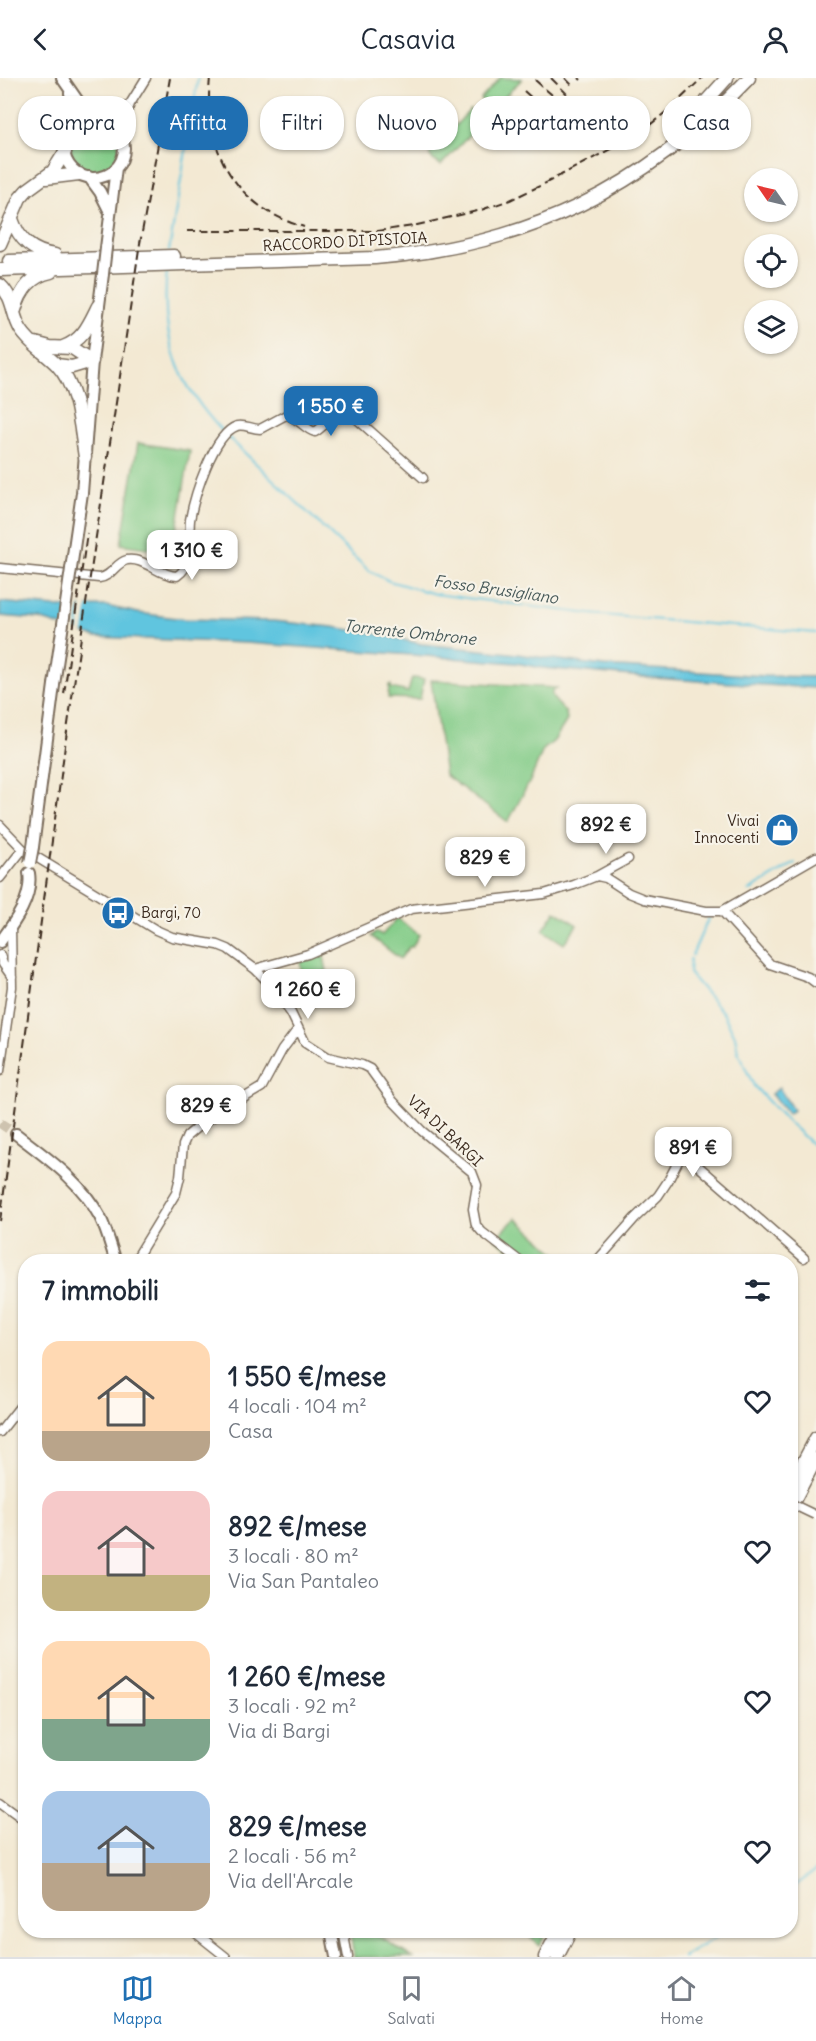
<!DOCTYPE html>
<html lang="it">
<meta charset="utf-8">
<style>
body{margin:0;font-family:Delius,sans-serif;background:#f2f2f3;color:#1f2937;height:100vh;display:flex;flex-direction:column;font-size:22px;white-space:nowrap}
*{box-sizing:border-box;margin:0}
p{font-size:20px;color:#747a83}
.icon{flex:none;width:33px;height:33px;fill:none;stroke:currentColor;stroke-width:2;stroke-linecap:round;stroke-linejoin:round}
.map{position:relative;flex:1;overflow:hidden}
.details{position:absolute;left:18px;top:1176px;width:780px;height:684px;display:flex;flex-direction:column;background:#fff;border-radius:24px;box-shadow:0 2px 4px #0004}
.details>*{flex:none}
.banner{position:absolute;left:18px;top:18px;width:780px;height:54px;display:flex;gap:12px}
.needle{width:39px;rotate:304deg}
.buttons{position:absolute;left:744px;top:90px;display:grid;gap:12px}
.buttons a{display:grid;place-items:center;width:54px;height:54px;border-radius:50%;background:#fff;box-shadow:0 2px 4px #0004;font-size:30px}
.price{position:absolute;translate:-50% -51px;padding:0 14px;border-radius:12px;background:#fff;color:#222;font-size:20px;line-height:39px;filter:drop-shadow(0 2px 3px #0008)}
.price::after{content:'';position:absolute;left:50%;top:36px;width:18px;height:14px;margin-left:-9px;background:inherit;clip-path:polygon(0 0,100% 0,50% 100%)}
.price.on{background:#1f6fb2;color:#fff}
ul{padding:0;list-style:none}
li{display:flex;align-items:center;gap:18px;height:150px;padding:0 24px}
li span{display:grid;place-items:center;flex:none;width:168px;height:120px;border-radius:18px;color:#555}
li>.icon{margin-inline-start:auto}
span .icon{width:72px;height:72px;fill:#fffc;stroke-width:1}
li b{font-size:26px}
h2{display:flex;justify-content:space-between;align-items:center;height:72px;padding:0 24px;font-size:26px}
.chip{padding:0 21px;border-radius:24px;background:#fff;box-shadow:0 2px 4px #0004;font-size:21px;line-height:54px}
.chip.on{background:#1f6fb2;color:#fff}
header{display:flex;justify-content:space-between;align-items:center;height:78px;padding:0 24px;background:#fff;font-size:27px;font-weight:600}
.tab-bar{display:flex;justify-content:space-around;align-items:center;height:84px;border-top:2px solid #e0e1e3;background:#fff;font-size:16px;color:#747a83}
.tab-bar a{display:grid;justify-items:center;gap:3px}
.tab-bar .on{color:#1f6fb2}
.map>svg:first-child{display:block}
.green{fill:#83cc88;stroke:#5f7b53;stroke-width:1.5}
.water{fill:#61c5df;stroke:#4e787e;stroke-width:1.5}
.pier{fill:#f3e9d3}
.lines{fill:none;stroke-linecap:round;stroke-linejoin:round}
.stream{stroke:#61c5df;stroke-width:2}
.major-tunnel{stroke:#cec3af;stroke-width:10;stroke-dasharray:10 5;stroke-linecap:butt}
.minor-casing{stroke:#7b6d5d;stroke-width:11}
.major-casing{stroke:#7b6d5d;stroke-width:14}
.highway-casing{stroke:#7b6d5d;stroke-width:15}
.minor{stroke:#fff;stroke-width:8}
.major{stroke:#fff;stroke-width:10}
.highway{stroke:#fff;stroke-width:12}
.rail{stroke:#3b2a1e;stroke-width:2;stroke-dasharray:9 4.5;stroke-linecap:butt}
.minor-bridge-casing{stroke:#7b6d5d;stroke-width:11;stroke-linecap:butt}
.major-bridge-casing{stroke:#7b6d5d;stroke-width:14;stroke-linecap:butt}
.minor-bridge{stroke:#fff;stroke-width:8}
.major-bridge{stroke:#fff;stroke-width:10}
.labels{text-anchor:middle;stroke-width:4.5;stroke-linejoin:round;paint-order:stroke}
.street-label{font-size:15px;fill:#3b2a1e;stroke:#f7f3e8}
.poi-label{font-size:15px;fill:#3b2a1e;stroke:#f7f3e8;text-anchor:end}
.water-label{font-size:16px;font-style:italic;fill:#465858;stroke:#f7f3e8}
</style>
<header><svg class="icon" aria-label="back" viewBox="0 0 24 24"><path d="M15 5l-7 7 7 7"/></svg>Casavia<svg class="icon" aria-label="person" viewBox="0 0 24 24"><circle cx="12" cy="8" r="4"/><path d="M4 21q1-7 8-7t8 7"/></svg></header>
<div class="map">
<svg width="816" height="1879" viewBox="0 0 816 1879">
<rect width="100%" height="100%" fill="#f7f3e8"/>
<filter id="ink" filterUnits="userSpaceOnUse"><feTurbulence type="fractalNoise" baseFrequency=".0167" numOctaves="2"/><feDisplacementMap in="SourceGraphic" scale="12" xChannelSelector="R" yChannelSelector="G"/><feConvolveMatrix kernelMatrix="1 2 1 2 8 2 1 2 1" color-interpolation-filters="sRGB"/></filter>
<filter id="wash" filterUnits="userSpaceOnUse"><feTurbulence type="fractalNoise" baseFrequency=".008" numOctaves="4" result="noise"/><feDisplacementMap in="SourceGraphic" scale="24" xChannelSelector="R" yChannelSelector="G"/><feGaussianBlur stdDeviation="1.35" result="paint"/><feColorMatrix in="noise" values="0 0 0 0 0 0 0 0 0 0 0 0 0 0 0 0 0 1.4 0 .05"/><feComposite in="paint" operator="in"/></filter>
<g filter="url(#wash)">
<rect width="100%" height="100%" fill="#f3e9d3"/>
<path class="green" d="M500,0L522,1L493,31L485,27L481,21Z
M470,32L478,36L483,43L441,87L433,82L429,76Z
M71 70a24 24 0 1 1 48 0a24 24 0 1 1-48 0Z
M138,365L190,373L173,474L121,466Z
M412,600L424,601L420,621L388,620L389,607H391V610L408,614Z
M431,602L557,610L552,613V619L566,635L567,642L554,663L543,672L530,703L508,744L445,697Z
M556,833L577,847L564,866L543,852Z
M397,840L419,857L412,869H409L400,881L371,858L377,854L382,857Z
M323,874L327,893L303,905L300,883Z
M516,1140L558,1177L552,1183H526L495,1161Z
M350,1853H370L412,1879H354Z
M524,1853V1852L547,1853L539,1868Z"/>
<path class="water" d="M0,524L55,529L106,528L138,535L184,541L273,543L333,549L377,556L422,566L510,575L604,588L765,598L816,599V610L667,601L542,590L516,585L373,574L246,565L96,559L39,541L0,538Z
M779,1010L793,1032L788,1036L771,1016Z"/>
<path class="pier" d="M72,526H80L76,556L68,553Z
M82,526H88L83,559L78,557Z"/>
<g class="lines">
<path class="stream" d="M169,173L198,0
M167,192C160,260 177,306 224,355
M228,359L368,492L389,503L435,516L590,536L816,555
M749,813L795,785
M692,877L709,839
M690,881L689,895L723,935L735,958L738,974L754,1008L786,1042L816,1070
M790,1812L816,1792
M683,1879L728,1852"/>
</g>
</g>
<g filter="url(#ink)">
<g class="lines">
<path class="major-tunnel" d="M0,1045L16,1056"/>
<defs>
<path id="minor" d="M102,41L119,35L127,28
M120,55L130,26L146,0
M0,490L99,500C113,498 115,485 127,482C144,479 159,498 177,498C196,485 188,461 190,442C194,419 213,356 237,348C244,346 252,351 260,351L286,337C298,339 304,351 315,354C327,347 334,331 349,334L423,400
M0,747L23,771L156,852L172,859L218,867L228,871L255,891L268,904L291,935L305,964L328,979L362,987L370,991L393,1023L422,1053L472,1094L477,1107L473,1131L476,1147L482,1154L521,1184
M597,798L628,781
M0,800L23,771
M722,833L770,886L808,899L816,905
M0,877L3,886L12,899
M255,891L308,876L411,831L544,816L574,807L597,798L606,800L629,815L644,821L706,833H722L816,779
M0,993L12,909L11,848
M134,1184L176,1115L180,1099L183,1067L187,1058L201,1046L262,1009L282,972L298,951
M596,1184L635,1140L658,1118L668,1103L682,1076L689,1080L804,1180
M0,1354L26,1321
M0,1724L26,1743
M192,1852L226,1879
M343,1852L348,1879"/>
<path id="major" d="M62,0L80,26L95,40
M70,15L74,31L70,52
M64 70a30 30 0 1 1 60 0a30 30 0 1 1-60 0Z
M89,99L100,114L109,132
M106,170L116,90
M71,491L82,415L92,283L103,196
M33,769L54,607
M0,864C14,845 33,820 29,795
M16,1056C47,1080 81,1103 100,1139C107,1153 111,1169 116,1184
M331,1852L336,1879"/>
<path id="highway" d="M674,59L727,0
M46,100L79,96
M12,141C19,162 32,174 55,177
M0,166L20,120L27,112L53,93L65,74
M9,183L174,178
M0,192L375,180C527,168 644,111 749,0
M0,207C15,221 11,236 21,252C30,266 45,275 57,287C79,311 80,349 85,379
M15,232C20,213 31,198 51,194
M35,265L50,269L72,270L92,283
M63,269C83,262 89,246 98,228
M57,287L72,289L92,283
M790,1409L816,1360
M790,1430L816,1381
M545,1879L559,1852
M557,1879L571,1852"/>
</defs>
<use href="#minor" class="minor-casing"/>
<use href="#major" class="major-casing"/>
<use href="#highway" class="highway-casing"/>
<use href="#minor" class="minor"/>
<use href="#major" class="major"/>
<use href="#highway" class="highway"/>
<path class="rail" d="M210,0C203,70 234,129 304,149
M551,0L567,16
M565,0L574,9
M579,0L581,2
M535,2L560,24
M524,13L549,36
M517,21L542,45
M510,28L535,52
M502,37L527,61
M187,153H378L413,148L481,132L510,122L544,106L620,66L651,46L672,29L702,0
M64,616L87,455
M0,1143L68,646L139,171L170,0"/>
<defs>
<path id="minor-bridge" d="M790,1425L815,1437"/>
<path id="major-bridge" d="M103,196L106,170
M54,607L71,491
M30,785L33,769"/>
</defs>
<use href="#minor-bridge" class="minor-bridge-casing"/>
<use href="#major-bridge" class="major-bridge-casing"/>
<use href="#minor-bridge" class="minor-bridge"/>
<use href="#major-bridge" class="major-bridge"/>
</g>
</g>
<defs>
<symbol id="shop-disc" viewBox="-11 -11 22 22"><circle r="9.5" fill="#1f6fb2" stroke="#f7f3e8"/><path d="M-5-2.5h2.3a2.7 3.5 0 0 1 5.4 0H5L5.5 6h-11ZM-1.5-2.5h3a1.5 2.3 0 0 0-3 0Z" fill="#fff"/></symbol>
<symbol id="bus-disc" viewBox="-11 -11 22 22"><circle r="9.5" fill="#1f6fb2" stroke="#f7f3e8"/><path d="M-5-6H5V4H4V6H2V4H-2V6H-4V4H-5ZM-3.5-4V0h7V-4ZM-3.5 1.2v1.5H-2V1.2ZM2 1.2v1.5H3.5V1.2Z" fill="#fff"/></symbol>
</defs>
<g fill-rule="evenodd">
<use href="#shop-disc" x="763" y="733" width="38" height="38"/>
<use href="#bus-disc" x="99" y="816" width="38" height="38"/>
</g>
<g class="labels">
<g class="street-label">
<text transform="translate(345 164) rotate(-3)" y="5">RACCORDO DI PISTOIA</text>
<text transform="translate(445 1053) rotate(43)" y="5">VIA DI BARGI</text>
</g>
<g class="poi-label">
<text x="759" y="748">Vivai<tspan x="759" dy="17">Innocenti</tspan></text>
<text x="141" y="840" text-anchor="start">Bargi, 70</text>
</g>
<g class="water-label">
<text transform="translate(496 511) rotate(8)" y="6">Fosso Brusigliano</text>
<text transform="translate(410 554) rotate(6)" y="6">Torrente Ombrone</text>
</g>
</g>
</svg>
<div class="buttons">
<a><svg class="needle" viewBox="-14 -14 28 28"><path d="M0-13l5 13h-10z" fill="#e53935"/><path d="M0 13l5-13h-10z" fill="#747a83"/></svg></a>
<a><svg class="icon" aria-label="locate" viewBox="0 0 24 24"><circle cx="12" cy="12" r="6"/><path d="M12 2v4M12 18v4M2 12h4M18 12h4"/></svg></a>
<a><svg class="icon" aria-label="layers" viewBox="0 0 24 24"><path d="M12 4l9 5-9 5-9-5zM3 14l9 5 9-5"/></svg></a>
</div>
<b class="price on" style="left:331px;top:359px">1 550 €</b>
<b class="price" style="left:192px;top:503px">1 310 €</b>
<b class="price" style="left:606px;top:777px">892 €</b>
<b class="price" style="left:485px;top:810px">829 €</b>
<b class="price" style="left:308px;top:942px">1 260 €</b>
<b class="price" style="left:206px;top:1058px">829 €</b>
<b class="price" style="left:693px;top:1100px">891 €</b>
<div class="banner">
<a class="chip">Compra</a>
<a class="chip on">Affitta</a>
<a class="chip">Filtri</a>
<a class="chip">Nuovo</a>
<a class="chip">Appartamento</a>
<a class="chip">Casa</a>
</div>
<section class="details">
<h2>7 immobili<svg class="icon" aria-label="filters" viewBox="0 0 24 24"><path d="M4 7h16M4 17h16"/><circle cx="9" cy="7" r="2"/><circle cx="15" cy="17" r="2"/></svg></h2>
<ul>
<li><span style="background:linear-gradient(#ffd9b3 75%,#b9a48a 0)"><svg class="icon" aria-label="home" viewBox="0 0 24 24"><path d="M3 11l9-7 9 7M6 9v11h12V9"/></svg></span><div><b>1 550 €/mese</b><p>4 locali · 104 m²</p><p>Casa</p></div><svg class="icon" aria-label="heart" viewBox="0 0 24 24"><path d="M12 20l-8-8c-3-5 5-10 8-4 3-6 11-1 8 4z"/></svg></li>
<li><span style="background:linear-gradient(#f6c9c9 70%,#c2b280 0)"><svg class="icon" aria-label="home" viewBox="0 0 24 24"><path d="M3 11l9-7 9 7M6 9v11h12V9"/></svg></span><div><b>892 €/mese</b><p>3 locali · 80 m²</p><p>Via San Pantaleo</p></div><svg class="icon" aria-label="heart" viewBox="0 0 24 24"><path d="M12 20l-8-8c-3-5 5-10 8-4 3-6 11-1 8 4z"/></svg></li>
<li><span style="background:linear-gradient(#ffd9b3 65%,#7fa58c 0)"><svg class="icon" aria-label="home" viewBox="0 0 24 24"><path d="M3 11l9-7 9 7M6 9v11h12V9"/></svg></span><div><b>1 260 €/mese</b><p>3 locali · 92 m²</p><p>Via di Bargi</p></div><svg class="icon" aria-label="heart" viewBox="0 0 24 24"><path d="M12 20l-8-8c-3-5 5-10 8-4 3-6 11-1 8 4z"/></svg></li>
<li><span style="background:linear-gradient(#a9c7e8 60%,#b9a48a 0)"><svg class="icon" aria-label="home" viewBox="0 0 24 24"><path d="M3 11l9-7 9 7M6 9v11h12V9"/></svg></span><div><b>829 €/mese</b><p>2 locali · 56 m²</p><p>Via dell'Arcale</p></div><svg class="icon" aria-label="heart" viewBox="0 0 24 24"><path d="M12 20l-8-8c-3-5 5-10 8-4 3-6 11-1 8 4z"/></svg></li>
</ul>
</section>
</div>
<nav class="tab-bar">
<a class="on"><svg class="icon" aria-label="map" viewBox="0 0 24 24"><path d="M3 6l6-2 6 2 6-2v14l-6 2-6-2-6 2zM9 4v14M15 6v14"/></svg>Mappa</a>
<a><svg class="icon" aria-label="saved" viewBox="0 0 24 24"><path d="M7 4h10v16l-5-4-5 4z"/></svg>Salvati</a>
<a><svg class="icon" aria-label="home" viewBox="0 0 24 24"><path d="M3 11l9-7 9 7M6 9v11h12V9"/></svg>Home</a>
</nav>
